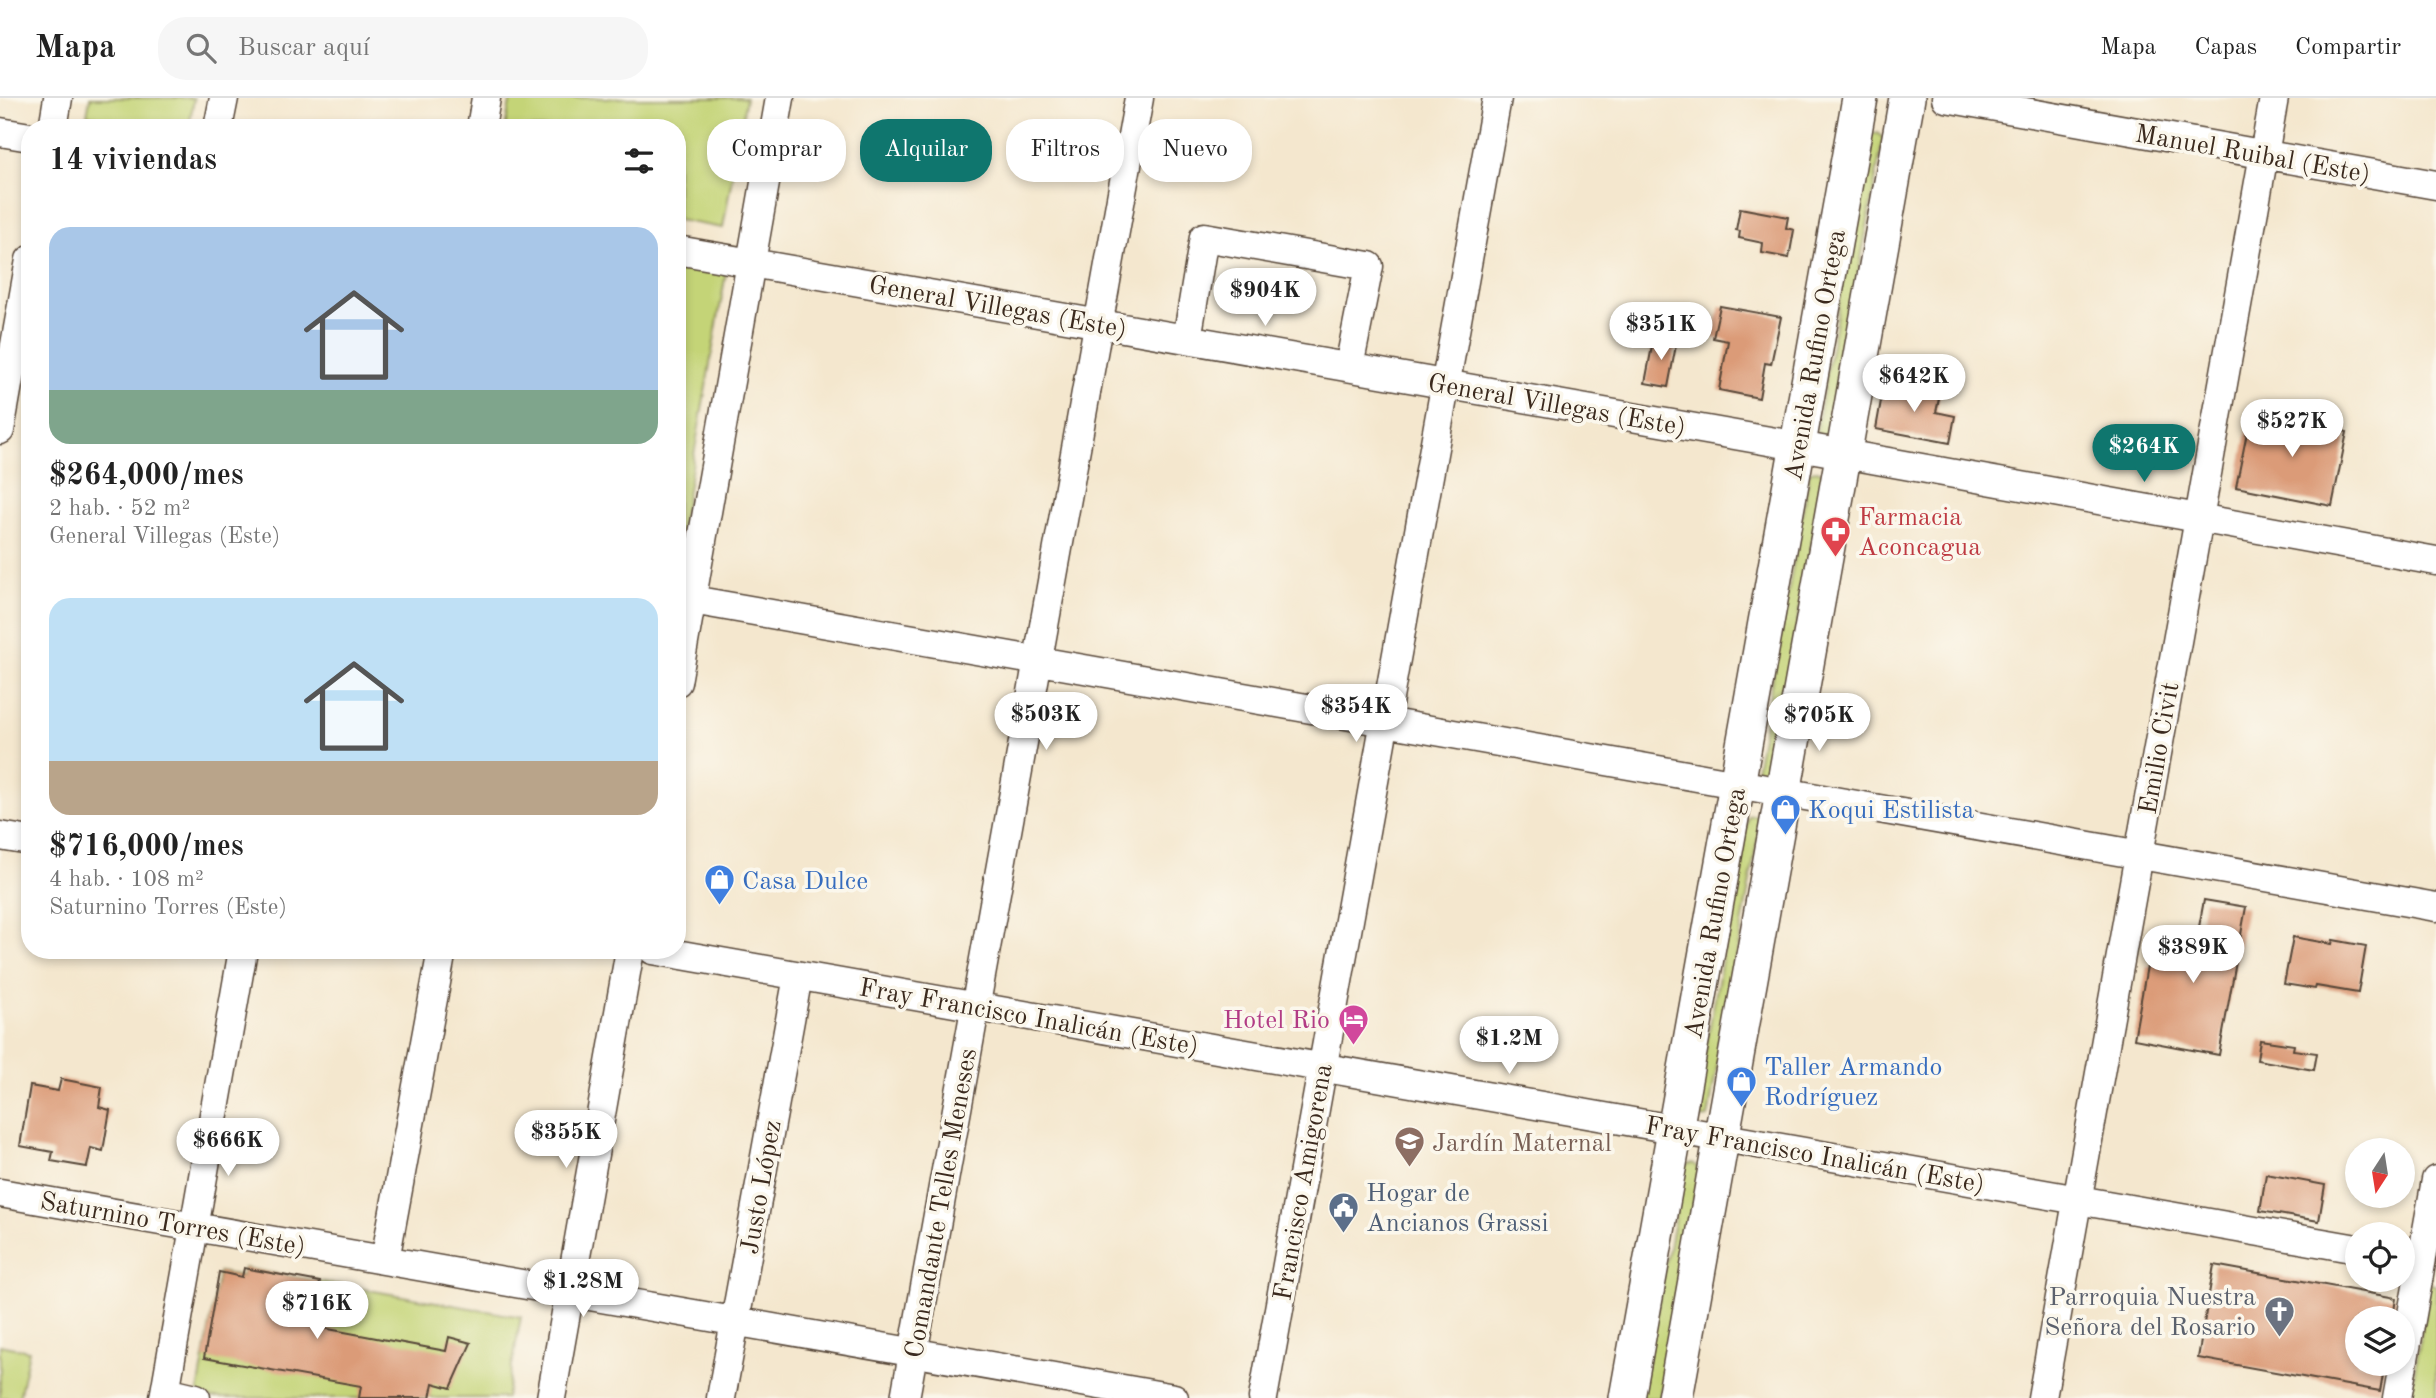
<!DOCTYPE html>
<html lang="es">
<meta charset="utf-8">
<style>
body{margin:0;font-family:"Old Standard TT",serif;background:#f6f6f6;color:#222;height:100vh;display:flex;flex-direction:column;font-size:26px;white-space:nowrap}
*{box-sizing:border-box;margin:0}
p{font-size:23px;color:#767676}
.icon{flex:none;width:38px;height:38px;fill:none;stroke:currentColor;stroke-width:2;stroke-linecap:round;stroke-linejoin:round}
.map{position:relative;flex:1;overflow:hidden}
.details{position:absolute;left:21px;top:21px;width:665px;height:840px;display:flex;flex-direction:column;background:#fff;border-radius:28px;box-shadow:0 4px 10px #0003}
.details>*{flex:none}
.hud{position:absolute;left:707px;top:21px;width:665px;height:63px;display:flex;gap:14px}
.needle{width:46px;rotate:192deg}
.tools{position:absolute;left:2345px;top:1040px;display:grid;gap:14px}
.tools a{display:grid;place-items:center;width:70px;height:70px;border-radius:50%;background:#fff;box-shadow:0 4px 10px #0003;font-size:35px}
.price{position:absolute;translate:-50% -60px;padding:0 16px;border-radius:24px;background:#fff;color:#222;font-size:23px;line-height:46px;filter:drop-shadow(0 2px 4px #0008)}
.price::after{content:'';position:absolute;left:50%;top:42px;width:21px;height:16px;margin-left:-10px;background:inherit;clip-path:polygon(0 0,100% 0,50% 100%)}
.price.active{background:#0f766e;color:#fff}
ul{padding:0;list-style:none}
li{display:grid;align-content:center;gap:14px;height:371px;padding:0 28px}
li span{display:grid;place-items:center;height:217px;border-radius:21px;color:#555}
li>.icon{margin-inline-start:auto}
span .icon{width:126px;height:126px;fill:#fffc;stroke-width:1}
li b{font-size:30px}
h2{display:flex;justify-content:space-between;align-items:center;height:84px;padding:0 28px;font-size:30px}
.tag{padding:0 24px;border-radius:28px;background:#fff;box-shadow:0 4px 10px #0003;font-size:24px;line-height:63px}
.tag.active{background:#0f766e;color:#fff}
header{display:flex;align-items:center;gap:42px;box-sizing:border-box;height:98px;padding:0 35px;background:#fff;border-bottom:2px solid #e0e0e0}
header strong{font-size:33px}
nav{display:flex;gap:38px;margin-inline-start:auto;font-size:24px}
.search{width:490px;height:63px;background:#f6f6f6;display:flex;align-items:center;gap:18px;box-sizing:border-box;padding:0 24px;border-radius:28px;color:#767676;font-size:26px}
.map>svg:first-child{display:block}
.green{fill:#c4d477;stroke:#807f4a;stroke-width:2}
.building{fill:#db9b78}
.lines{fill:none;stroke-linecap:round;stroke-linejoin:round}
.minor-casing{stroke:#574638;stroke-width:31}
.major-casing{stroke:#574638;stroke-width:38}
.minor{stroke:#fff;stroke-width:28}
.major{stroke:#fff;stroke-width:35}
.labels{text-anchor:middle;stroke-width:7;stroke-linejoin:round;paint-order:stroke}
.street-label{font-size:26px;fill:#3b2a1e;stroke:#fbf7ec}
.health-label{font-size:26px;fill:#be3a42;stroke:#fbf7ec;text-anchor:start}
.shop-label{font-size:26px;fill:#366cbe;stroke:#fbf7ec;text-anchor:start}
.hotel-label{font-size:26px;fill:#b23c85;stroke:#fbf7ec;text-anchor:end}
.education-label{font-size:26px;fill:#785e54;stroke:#fbf7ec;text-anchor:start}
.service-label{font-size:26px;fill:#4e5e75;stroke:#fbf7ec;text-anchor:start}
.worship-label{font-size:26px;fill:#5b616d;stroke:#fbf7ec;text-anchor:end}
</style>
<header>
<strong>Mapa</strong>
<div class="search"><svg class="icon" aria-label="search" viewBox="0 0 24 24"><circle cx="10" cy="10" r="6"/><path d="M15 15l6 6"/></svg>Buscar aquí</div>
<nav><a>Mapa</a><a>Capas</a><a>Compartir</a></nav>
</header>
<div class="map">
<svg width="2436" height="1300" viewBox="0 0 2436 1300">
<rect width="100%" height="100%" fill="#fbf7ec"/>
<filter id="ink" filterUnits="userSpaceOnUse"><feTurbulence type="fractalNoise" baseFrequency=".0143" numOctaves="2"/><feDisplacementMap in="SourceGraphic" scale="14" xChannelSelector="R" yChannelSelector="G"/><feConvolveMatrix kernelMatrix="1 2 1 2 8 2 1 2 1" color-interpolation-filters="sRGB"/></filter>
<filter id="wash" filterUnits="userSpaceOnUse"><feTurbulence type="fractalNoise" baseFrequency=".00686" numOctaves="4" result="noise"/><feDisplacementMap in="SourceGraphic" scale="28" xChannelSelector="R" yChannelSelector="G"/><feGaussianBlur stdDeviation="1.57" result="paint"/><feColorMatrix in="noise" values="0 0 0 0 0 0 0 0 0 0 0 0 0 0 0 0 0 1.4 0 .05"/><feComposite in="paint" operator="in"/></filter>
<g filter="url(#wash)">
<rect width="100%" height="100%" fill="#f4e7ce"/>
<path class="green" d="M90,0H194L189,30H160L87,17Z
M511,0H746L723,130L677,122V30H505Z
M1877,35L1883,40L1829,338L1822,339L1816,335L1869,37Z
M677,167L726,175L677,454Z
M1818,372L1824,377L1770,675L1763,676L1756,672L1810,373Z
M1755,717L1761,721L1708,1019L1700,1021L1694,1016L1748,718Z
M1693,1065L1699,1070L1660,1300H1640L1685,1067Z
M244,1170L521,1219L506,1300H197L219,1174L242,1178Z
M2430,1186L2436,1187V1300H2410Z
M0,1247L29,1253L19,1300H0Z"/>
<g id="blocks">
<path class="building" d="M1740,110L1788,119L1786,130L1794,132L1789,160L1762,155L1763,145L1739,140L1740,133L1736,132Z
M1720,208L1781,219L1771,266L1765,265L1759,300L1719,292L1728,243L1713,240Z
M1654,238L1677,242L1668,289L1645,285Z
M1884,286L1940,296L1936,314L1955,318L1950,345L1876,331Z
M2251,315L2347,334L2332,408L2236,389Z
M2204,802L2246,809L2219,957L2134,941L2147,868L2152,869L2156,849L2194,856Z
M2293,839L2332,846L2333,842L2366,848L2358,895L2316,888L2315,891L2284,886Z
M2260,942L2294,947L2293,952L2317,955L2314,972L2257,962Z
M61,981L102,989L99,1009L110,1012L103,1053L91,1050L87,1069L51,1063L53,1054L20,1048L30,988L58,993Z
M2266,1076L2325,1087L2319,1123L2260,1113Z
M2214,1167L2396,1200L2393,1220H2357V1265H2385L2380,1293L2198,1260Z
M244,1170L320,1184L312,1228L446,1253L449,1239L471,1245L451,1290L433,1285L430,1300H359L361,1288L204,1260L219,1174L242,1179Z"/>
</g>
</g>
<g filter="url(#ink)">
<use href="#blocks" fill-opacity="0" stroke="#574638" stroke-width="2"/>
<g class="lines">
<defs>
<path id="minor" d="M1946,0L2436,87
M53,30L58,0
M218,30L224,0
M481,30L486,0
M0,34L30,39
M677,152L1844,356L2436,463
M1187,241L1204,139L1369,168L1349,269
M0,332L30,162
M692,502L2436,809
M677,584L780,0
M0,738L30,743
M653,852L2357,1151
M0,1095L1174,1300
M385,1162L442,852
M166,1293L196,1300
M164,1300L243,852
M551,1300L630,852
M721,1300L798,878
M905,1300L1139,0
M1263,1300L1497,0
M2042,1300L2274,0
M2397,1300L2436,1082"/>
<path id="major" d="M1627,1300L1860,0
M1675,1300L1907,0"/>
</defs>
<use href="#minor" class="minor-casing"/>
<use href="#major" class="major-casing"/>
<use href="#minor" class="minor"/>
<use href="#major" class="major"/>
</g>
</g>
<defs>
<symbol id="pharmacy-pin" viewBox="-11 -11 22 30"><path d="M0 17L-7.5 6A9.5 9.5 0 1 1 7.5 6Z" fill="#e0444e" stroke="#fbf7ec"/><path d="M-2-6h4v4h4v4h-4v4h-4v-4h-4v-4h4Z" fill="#fff"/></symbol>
<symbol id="shop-pin" viewBox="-11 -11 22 30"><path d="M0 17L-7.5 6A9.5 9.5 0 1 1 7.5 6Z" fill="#3f7fe0" stroke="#fbf7ec"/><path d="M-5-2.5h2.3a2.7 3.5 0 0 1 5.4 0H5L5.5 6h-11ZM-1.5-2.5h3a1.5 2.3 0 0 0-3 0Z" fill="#fff"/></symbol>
<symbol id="hotel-pin" viewBox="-11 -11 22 30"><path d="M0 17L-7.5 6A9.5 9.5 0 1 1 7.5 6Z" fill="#d1479c" stroke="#fbf7ec"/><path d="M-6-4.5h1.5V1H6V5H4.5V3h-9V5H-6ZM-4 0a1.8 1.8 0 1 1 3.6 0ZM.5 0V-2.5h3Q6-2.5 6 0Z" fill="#fff"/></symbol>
<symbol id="school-pin" viewBox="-11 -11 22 30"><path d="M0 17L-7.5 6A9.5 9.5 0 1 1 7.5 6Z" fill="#8d6e63" stroke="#fbf7ec"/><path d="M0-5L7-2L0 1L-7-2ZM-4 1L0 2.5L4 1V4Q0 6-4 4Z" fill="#fff"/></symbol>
<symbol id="civic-pin" viewBox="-11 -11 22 30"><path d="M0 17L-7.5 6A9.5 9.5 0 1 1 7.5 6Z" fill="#5c6f8a" stroke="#fbf7ec"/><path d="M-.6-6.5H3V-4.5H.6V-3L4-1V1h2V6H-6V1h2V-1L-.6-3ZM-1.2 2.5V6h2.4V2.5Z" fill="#fff"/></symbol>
<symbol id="church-pin" viewBox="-11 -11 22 30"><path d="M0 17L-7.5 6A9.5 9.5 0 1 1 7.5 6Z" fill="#6b7280" stroke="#fbf7ec"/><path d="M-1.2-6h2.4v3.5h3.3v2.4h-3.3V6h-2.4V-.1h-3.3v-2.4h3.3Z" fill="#fff"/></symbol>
</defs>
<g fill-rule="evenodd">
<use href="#pharmacy-pin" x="1818" y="416" width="35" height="47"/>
<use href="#shop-pin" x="1768" y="694" width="35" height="47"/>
<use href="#shop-pin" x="702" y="764" width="35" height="47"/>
<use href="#hotel-pin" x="1336" y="904" width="35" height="47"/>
<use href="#shop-pin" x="1724" y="966" width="35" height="47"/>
<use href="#school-pin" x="1392" y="1026" width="35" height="47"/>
<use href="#civic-pin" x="1326" y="1092" width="35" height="47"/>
<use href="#church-pin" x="2262" y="1196" width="35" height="47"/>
</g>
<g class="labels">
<g class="street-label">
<text transform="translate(2253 55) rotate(10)" y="9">Manuel Ruibal (Este)</text>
<text transform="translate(998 208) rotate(10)" y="9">General Villegas (Este)</text>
<text transform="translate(1814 257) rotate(-80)" y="9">Avenida Rufino Ortega</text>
<text transform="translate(1557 306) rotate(10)" y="9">General Villegas (Este)</text>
<text transform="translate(2158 650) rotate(-80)" y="9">Emilio Civit</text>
<text transform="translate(1714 815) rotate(-80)" y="9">Avenida Rufino Ortega</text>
<text transform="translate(1029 918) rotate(10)" y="9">Fray Francisco Inalicán (Este)</text>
<text transform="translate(1815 1056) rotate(10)" y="9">Fray Francisco Inalicán (Este)</text>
<text transform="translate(1302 1084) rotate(-80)" y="9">Francisco Amigorena</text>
<text transform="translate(760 1089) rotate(-80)" y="9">Justo López</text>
<text transform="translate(940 1105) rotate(-80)" y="9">Comandante Telles Meneses</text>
<text transform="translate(173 1125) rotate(10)" y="9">Saturnino Torres (Este)</text>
</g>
<g class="health-label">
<text x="1858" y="427">Farmacia<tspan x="1858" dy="30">Aconcagua</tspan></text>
</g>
<g class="shop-label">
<text x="1808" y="720">Koqui Estilista</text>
<text x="742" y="791">Casa Dulce</text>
<text x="1764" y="977">Taller Armando<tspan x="1764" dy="30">Rodríguez</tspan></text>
</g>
<g class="hotel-label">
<text x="1330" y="930">Hotel Rio</text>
</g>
<g class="education-label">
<text x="1432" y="1053">Jardín Maternal</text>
</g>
<g class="service-label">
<text x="1366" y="1103">Hogar de<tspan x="1366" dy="30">Ancianos Grassi</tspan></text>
</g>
<g class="worship-label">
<text x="2256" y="1207">Parroquia Nuestra<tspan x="2256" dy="30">Señora del Rosario</tspan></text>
</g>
</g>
</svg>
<div class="tools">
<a><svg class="needle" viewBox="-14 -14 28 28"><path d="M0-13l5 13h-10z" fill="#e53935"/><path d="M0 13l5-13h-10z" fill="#767676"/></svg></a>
<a><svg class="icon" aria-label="locate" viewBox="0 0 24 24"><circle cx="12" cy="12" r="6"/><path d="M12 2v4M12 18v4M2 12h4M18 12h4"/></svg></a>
<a><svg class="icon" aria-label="layers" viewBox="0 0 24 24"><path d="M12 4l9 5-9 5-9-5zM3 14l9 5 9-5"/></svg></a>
</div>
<b class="price" style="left:1265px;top:230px">$904K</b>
<b class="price" style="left:1661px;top:264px">$351K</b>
<b class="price" style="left:1914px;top:316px">$642K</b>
<b class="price" style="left:2292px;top:361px">$527K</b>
<b class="price active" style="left:2144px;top:386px">$264K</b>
<b class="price" style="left:1356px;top:646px">$354K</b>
<b class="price" style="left:1046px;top:654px">$503K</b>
<b class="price" style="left:1819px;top:655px">$705K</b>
<b class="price" style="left:2193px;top:887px">$389K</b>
<b class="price" style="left:1509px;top:978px">$1.2M</b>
<b class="price" style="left:566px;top:1072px">$355K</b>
<b class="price" style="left:228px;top:1080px">$666K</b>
<b class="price" style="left:583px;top:1221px">$1.28M</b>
<b class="price" style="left:317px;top:1243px">$716K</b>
<div class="hud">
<a class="tag">Comprar</a>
<a class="tag active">Alquilar</a>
<a class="tag">Filtros</a>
<a class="tag">Nuevo</a>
</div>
<section class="details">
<h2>14 viviendas<svg class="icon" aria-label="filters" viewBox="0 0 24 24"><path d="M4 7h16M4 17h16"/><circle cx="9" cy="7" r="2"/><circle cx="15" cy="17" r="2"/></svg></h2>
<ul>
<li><span style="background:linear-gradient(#a9c7e8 75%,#7fa58c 0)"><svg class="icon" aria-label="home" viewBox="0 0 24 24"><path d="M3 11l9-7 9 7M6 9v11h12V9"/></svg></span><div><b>$264,000/mes</b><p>2 hab. · 52 m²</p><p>General Villegas (Este)</p></div></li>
<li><span style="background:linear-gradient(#bfe0f5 75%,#b9a48a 0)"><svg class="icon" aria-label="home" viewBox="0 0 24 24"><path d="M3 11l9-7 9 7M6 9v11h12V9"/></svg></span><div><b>$716,000/mes</b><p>4 hab. · 108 m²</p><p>Saturnino Torres (Este)</p></div></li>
</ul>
</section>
</div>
